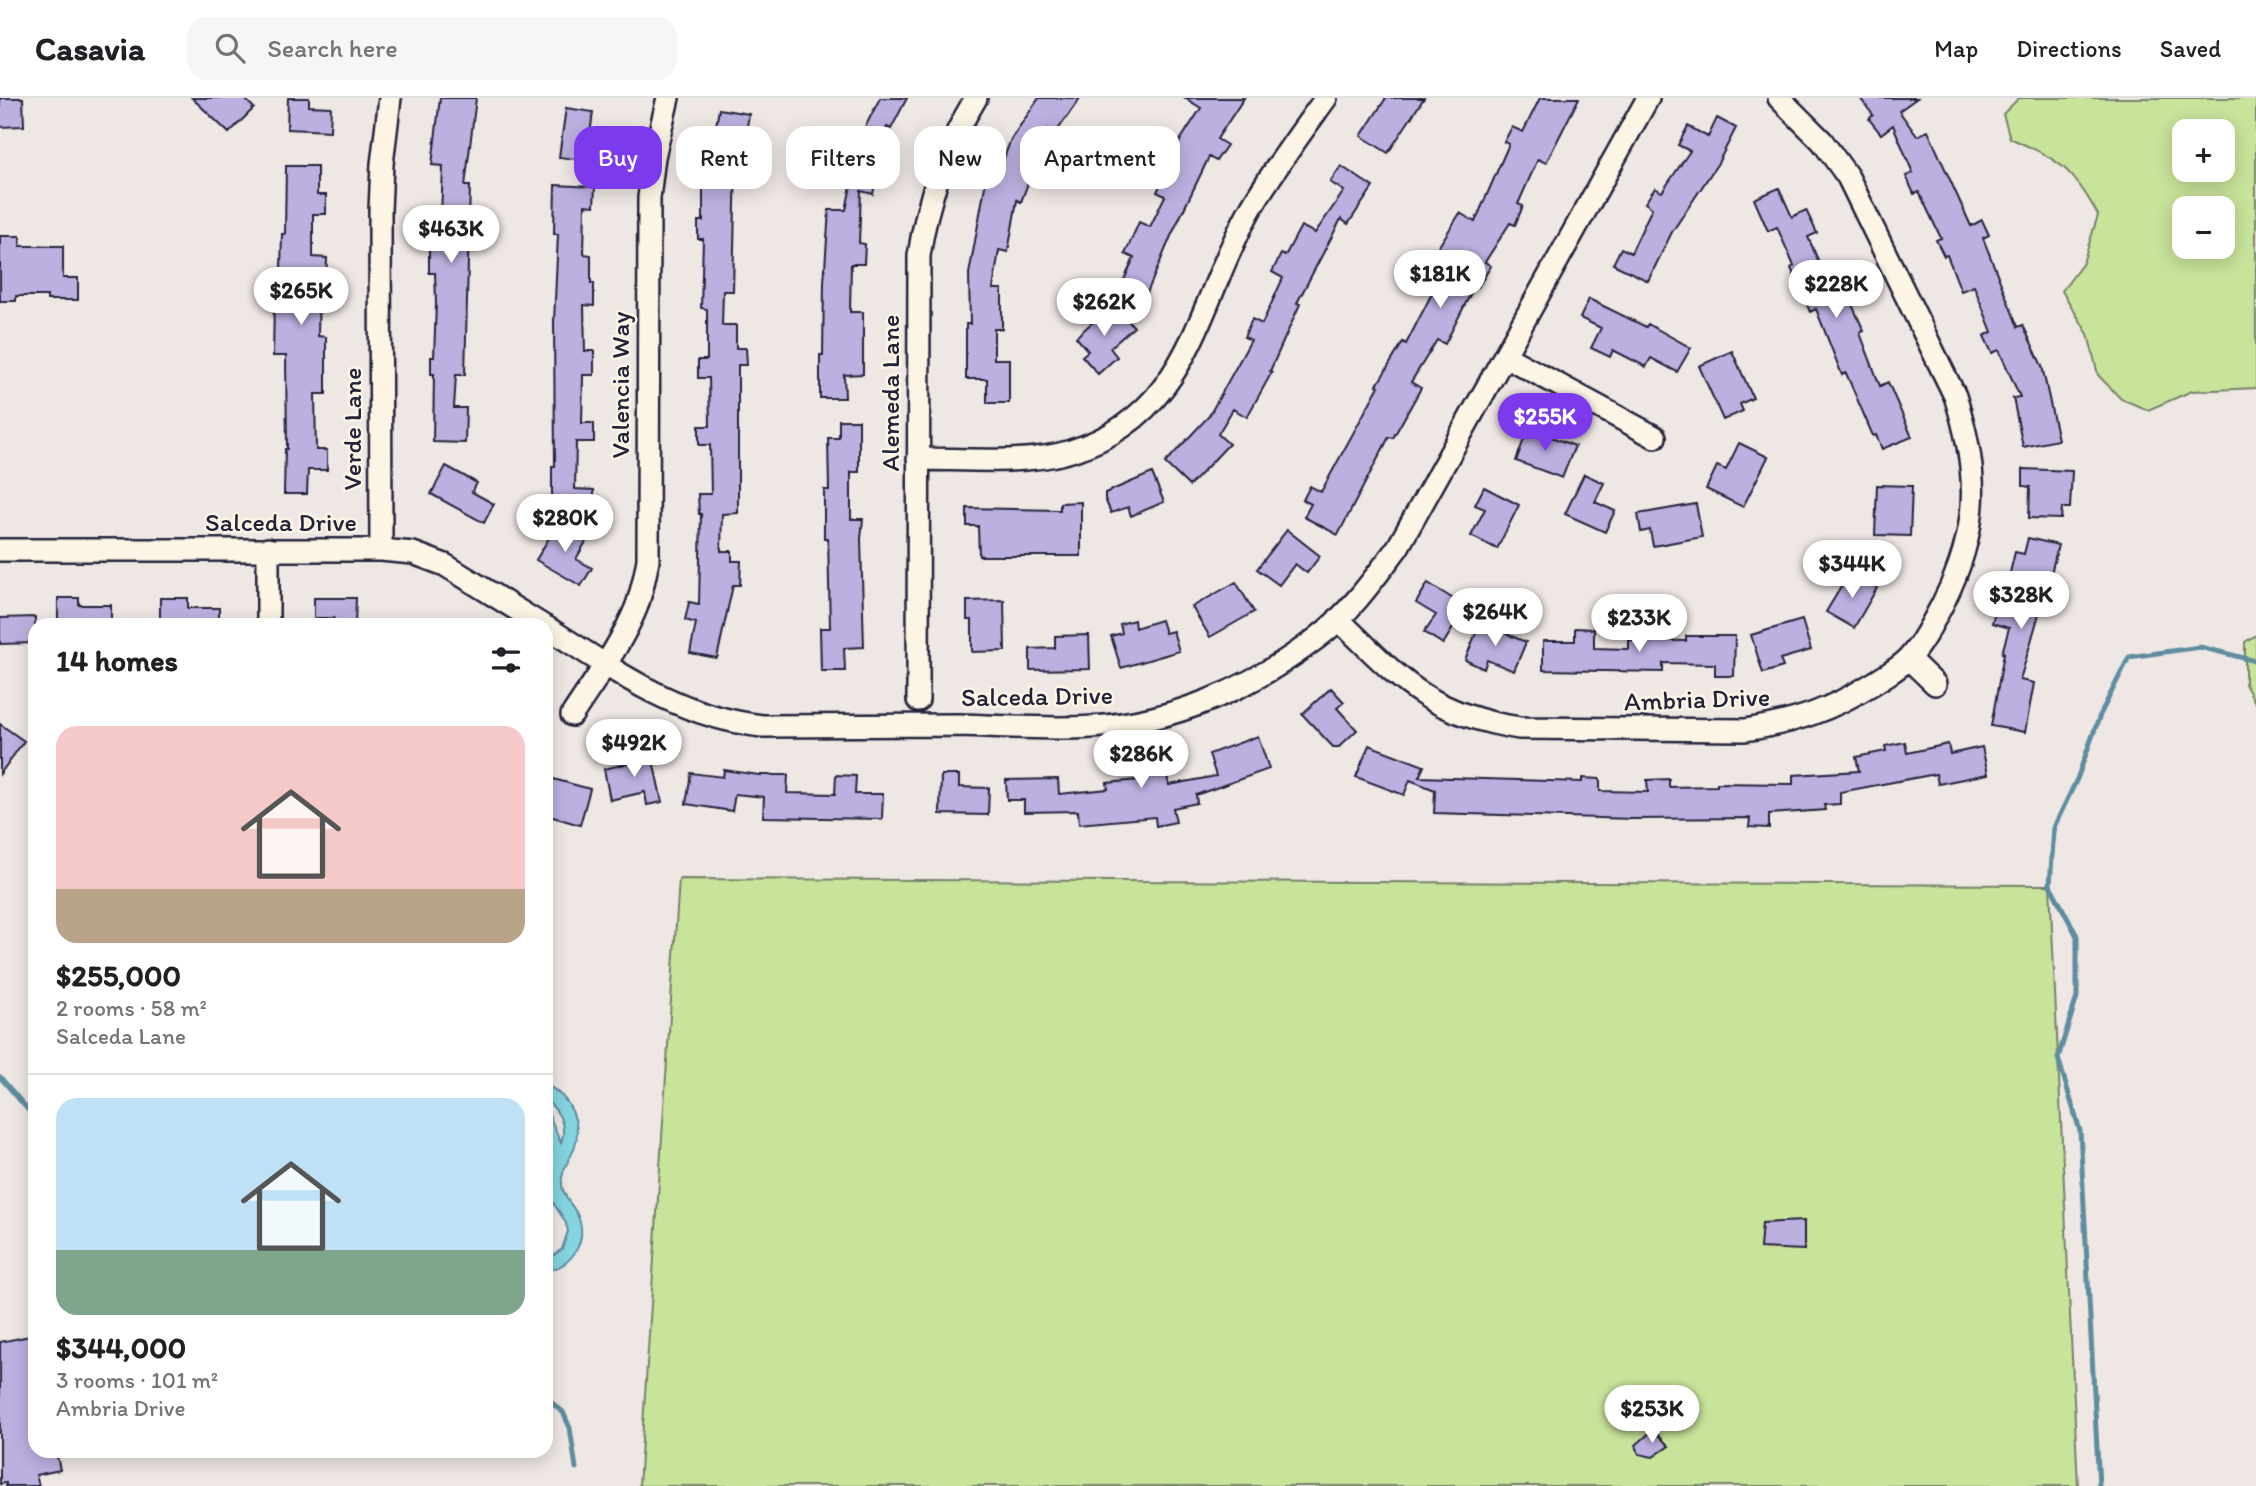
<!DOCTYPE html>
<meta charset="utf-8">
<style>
body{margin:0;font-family:Itim,sans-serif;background:#f6f6f6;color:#202124;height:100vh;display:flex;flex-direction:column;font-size:26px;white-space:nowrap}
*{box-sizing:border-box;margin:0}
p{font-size:23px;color:#757577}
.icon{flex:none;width:38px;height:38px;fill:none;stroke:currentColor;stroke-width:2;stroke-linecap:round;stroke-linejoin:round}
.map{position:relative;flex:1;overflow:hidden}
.sheet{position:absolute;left:28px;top:520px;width:525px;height:840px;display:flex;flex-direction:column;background:#fff;border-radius:21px;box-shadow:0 4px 18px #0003}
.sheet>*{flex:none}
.guide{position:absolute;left:574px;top:28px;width:665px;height:63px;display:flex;gap:14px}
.buttons{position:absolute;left:2172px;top:21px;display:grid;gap:14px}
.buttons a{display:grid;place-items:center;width:63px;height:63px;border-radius:14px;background:#fff;box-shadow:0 4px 18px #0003;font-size:35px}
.price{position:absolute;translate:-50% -60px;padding:0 16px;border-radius:24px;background:#fff;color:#222;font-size:23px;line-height:46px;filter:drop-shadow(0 2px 4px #0008)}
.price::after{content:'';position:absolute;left:50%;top:42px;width:21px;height:16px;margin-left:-10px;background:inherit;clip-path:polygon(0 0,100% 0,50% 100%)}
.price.current{background:#7c3aed;color:#fff}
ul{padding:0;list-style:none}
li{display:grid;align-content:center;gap:14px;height:371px;padding:0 28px}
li+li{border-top:2px solid #e0e0e0}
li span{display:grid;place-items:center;height:217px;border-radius:21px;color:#555}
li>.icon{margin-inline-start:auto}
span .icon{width:126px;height:126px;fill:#fffc;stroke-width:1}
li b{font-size:30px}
h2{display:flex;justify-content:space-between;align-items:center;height:84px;padding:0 28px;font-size:30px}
.pill{padding:0 24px;border-radius:21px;background:#fff;box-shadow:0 4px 18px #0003;font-size:24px;line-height:63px}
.pill.current{background:#7c3aed;color:#fff}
header{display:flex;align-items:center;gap:42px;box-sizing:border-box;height:98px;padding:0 35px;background:#fff;border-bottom:2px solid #e0e0e0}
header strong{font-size:33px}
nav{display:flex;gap:38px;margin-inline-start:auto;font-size:24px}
.search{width:490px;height:63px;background:#f6f6f6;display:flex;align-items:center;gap:18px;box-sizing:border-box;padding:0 24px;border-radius:21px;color:#757577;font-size:26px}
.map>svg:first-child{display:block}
.green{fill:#c8e39a;stroke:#75826a;stroke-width:2;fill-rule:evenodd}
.water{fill:#85d5e1;stroke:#5d8d9f;stroke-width:2}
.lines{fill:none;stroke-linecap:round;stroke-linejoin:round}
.stream{stroke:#5d8d9f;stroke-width:5}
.building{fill:#bcb0e0;stroke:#22223b;stroke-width:2}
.minor-casing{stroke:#22223b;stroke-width:26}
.minor{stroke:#fcf5e5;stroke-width:21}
.labels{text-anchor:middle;stroke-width:5;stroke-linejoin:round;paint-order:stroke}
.street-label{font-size:26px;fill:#22223b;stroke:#fcf5e5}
</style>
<header>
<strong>Casavia</strong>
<div class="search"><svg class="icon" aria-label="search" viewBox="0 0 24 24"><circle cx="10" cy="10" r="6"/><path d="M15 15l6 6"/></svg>Search here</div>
<nav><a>Map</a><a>Directions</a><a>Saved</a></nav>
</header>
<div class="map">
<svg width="2256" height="1388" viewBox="0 0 2256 1388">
<rect width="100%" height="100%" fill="#efe7e4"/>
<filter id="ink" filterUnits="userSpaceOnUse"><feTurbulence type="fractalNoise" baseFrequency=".0143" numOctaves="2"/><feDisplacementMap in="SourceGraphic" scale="14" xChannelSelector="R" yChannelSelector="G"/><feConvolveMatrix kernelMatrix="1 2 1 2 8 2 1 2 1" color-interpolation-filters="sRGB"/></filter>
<g filter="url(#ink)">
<path class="green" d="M2019,0H2256V290L2192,293L2148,312L2121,301L2098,277L2088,236L2062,193L2083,165L2098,117C2072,69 2059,62 2010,40L2003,16ZM2184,33H2222V72H2184ZM2184,110H2222V149H2184Z
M2256,537V606L2245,586V544Z
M679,781L2050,787L2078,1388H639Z"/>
<path class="water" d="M546,987C570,998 583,1026 574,1051C569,1064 560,1073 562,1087C563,1099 572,1106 577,1116C589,1142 573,1168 546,1173V1159L554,1157L562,1151L568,1133L565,1123L552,1103L548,1090L546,1010L561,1045C567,1028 560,1014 546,1002Z"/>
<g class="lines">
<path class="stream" d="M0,979L35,1020
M546,1300L563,1314L570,1330L576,1370
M2099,1388L2080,1033L2058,960L2077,899V838L2050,787L2054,729L2077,681L2100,617L2129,559L2200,549L2256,563"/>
</g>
<path class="building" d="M0,0H23L24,28L0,29Z
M192,0H244L254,10L229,35Z
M288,0H309V8L331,9L330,33L287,31Z
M440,0H476L465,88H470L465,277H456L454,310H466L465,345L433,344L434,276H431V259H434L436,205L435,175H429V137L430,118H441L443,68L432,67Z
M880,0H907L891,31L887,29L873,96L861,93L859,145L865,146L864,166H851L850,214H863V276L844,277L845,300H820V257H823L824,184L829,112H846L854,73L846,71L853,38L860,39Z
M1039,0H1080L1055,36L1048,31L1021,104L1017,102L1008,154L999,152L993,191H1002V231H994V261H1009V305H987V281H966V226H970L969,176L985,88L993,65L1001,68L1011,41Z
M1185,0H1244L1217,41L1227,47L1216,63L1209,59L1171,138L1147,195L1123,184L1134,160L1125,156L1139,124L1150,129L1165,98L1157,94L1181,41L1201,10Z
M1386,0H1424L1388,55L1361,38Z
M1540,0H1579L1546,65L1538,61L1518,106L1523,108L1515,127L1510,125L1485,164L1491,168L1478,189L1475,187L1445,246L1437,242L1411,284L1421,290L1393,340L1389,339L1338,437L1304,419L1311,406L1303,402L1310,388L1321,394L1379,288L1377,287L1403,244L1406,246L1446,168L1432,159L1460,115L1475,124L1509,46L1504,44L1512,29L1523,34Z
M1860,0H1917L1899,13L1917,38L1928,33L1971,128L1982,122L1989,137L1983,140L2018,229L2023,227L2042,268L2058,342L2023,349L2013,300L2020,299L1999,252L1992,255L1984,238L1992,234L1974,188L1961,193L1947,157L1944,158L1936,142L1941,140L1919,94L1914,96L1906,78L1913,75L1893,27L1881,36L1869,21L1873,17Z
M566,10L593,14L589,44L601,46L598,64L559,59Z
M719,11L749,16L741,66L736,65L733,193H723L722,227H736V250H746L747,267H738V415L722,416L721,453H732V463H741L740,487H733L717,560L690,555L696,525L685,522L689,504L699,506L701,416H699L698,396H711L710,347H699V328H710L709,280H698V262H707V211L701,210L703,141H698V123H703V67L707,44L713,45Z
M1717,20L1736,30L1718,65L1672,134L1648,183L1613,166L1621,150L1631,155L1652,110L1645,105L1655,90L1662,94L1690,53L1678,47L1688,28L1708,39Z
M286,68H317V97H326V116H313V159L327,160L326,188H319L318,238L326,239V296H315L316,352H327V372H308L307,396H284L285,351H287L286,258H273L274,205H280L282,136H285Z
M1341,68L1373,89L1348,126L1341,121L1297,205L1300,206L1270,273L1272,274L1247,319L1233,311L1218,336L1229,346L1189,388L1165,365L1209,318L1251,242L1244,239L1252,221L1262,226L1283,180L1272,174L1281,156L1285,158L1301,128L1315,135L1344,93L1330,84Z
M555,87L595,89L594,108L585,107L584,156L591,157V185H594V208L584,207L585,253H594V277H583L582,325H594V344H576L575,391L594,392V413L552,412V368H555L554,224L558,136H554Z
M1779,90L1792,119L1806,112L1817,135L1808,139L1828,185L1840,180L1864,233L1860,235L1880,288L1888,284L1912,339L1882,351L1876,337L1873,338L1846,275L1842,277L1816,211L1810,214L1791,170L1794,168L1777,129L1768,133L1754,101Z
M0,138H20V148H63V180H78V202H47V198H16V203H0Z
M1589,201L1646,229L1648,226L1691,250L1677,274L1651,260L1646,269L1613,252L1610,259L1591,250L1601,230L1580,220Z
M1113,206L1134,229L1110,250L1117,259L1098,276L1082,258L1088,253L1076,239Z
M1732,253L1753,300L1740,306L1743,313L1723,322L1699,268Z
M839,322H859V374H851V421H863L861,441L864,549L844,550L845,573H821L820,530H830L828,440H824V392H829L828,340H839Z
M1528,330L1575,348L1562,380L1516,363Z
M1739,345L1768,359L1743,409L1706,391L1717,368L1726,372Z
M446,368L477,385L472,394L494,406L484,425L431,396Z
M2023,371L2072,373L2070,410H2062L2061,421L2029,420L2030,389L2023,388Z
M1152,375L1164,404L1131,418L1128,409L1111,415L1105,401V395Z
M1584,376L1604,385L1595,404L1615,413L1605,434L1565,416Z
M1877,387L1912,388L1910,438L1875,437Z
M1484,389L1519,407L1497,451L1471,438L1485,411L1475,407Z
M1081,404V458H979L978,428H967V410L1060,412V405Z
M1696,406L1702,439L1653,448L1650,432L1641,434L1638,416Z
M559,423L588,440L576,461L592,470L581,488L536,462Z
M1287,432L1320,458L1307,475L1295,466L1279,487L1257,471Z
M2028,440L2058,447L2046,496L2045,495L2020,582L2034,585L2025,634L1991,628L2004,555H2002L2009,530L1992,525L1997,506L2002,508L2015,454L2024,456Z
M1850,474L1877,490L1854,530L1826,514Z
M1236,484L1254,514L1210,539L1192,509Z
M1428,485L1466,509L1443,546L1424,534L1436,517L1416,505Z
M58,500H79V507H111V527H58Z
M160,500H188V510H219V527H169L168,521H160Z
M314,500H356L355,527H333L334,520H314Z
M1004,502L1005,553L972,554V522H967V503Z
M35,519V545L0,546V520Z
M1134,522L1135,530L1161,522L1165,535L1173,533L1179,553L1121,570L1111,538L1122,535L1120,526Z
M1802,522L1811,552L1780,561L1783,569L1763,575L1751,537Z
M1480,525L1526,544L1514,573L1487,562L1484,571L1465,562Z
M1575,530L1594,531V550L1629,551V542L1686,543V538H1735L1734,578H1715V566L1663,565V574L1543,572V543H1575Z
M1089,537L1090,571L1030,572V551L1055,550V538Z
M1331,590L1344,604L1337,610L1357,632L1339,649H1333L1302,616Z
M0,626L24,643L0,676Z
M1258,638L1269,671L1196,697L1197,705L1173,710L1176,724L1156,728L1155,719L1079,726L1078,713L1024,714V702H1007L1006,682L1058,681L1059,696L1108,691L1107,685L1148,681L1146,671L1165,667L1169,687L1216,678L1209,656Z
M1905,644L1907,655L1948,646L1950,656L1982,649L1988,676L1938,686L1936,676L1840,694V706L1824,707L1825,712L1769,716V730L1749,729L1750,720L1633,721L1434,715L1435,692L1410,682L1404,697L1356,679L1369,647L1424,668L1419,679L1582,684V680L1600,681V693L1648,694L1647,682L1669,681V689L1717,688V685L1793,686V677L1859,673L1856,659L1886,653L1885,648Z
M651,653L662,704L647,707L645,694L610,702L604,671L634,664L632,657Z
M724,672L759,677H788L787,695L835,696L836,677L856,678L855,696H883L882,721L763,719L764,699L735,696L732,713L686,706L691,675L723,679Z
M941,677H959V689L989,690L988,717L940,716Z
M546,679L590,691L580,727L546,717Z
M1804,1123V1152L1760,1150L1762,1125Z
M35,1237V1353H56L60,1372L36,1377L39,1388H6V1385L0,1386V1244Z
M1653,1332L1669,1348L1653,1359L1639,1356L1636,1347Z"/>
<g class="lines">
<defs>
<path id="minor" d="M1505,258L1655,339
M918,361C964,361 1028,367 1071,353C1191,317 1197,205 1251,110C1273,72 1300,36 1326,0
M0,452H381L413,455L445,467L542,527
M381,452L380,113L382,66L390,0
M1338,521C1401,582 1428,616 1519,630L1745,632C1796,624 1831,612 1874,585C1886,577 1900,570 1909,560C1923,544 1933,524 1943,505C1980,432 1980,375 1955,298L1848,79L1822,43L1779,0
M268,527V451
M546,529C618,574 675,618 762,628C828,628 894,627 959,627C1003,628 1048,632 1092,629C1174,624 1252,590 1317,540C1349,516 1374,481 1398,449L1648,0
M1909,561L1935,586
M918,602L919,158C927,101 946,49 976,0
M572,617C594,583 621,547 636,510C642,494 645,478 648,462L649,100L654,59L668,0"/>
</defs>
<use href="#minor" class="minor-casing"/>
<use href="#minor" class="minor"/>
</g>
</g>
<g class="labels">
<g class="street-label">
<text transform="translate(620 287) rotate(-90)" y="9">Valencia Way</text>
<text transform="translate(890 295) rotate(-90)" y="9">Alemeda Lane</text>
<text transform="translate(352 331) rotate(-90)" y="9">Verde Lane</text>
<text x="281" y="433">Salceda Drive</text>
<text transform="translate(1037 598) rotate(-1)" y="9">Salceda Drive</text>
<text transform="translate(1697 601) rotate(-2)" y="9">Ambria Drive</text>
</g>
</g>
</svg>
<div class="buttons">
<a>+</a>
<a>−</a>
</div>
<b class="price" style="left:451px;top:167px">$463K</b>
<b class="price" style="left:1440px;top:212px">$181K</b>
<b class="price" style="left:1836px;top:222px">$228K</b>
<b class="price" style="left:301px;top:229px">$265K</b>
<b class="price" style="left:1104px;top:240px">$262K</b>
<b class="price current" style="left:1545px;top:355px">$255K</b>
<b class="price" style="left:565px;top:456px">$280K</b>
<b class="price" style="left:1852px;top:502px">$344K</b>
<b class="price" style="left:2021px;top:533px">$328K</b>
<b class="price" style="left:1495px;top:550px">$264K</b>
<b class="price" style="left:1639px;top:556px">$233K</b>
<b class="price" style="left:634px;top:681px">$492K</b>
<b class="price" style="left:1141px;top:692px">$286K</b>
<b class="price" style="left:1652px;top:1347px">$253K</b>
<div class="guide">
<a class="pill current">Buy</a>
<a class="pill">Rent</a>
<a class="pill">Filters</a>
<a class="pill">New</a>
<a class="pill">Apartment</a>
</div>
<section class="sheet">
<h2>14 homes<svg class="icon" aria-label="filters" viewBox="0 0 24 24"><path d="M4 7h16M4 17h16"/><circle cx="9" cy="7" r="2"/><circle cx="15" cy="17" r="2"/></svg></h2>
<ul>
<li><span style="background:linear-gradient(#f6c9c9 75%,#b9a48a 0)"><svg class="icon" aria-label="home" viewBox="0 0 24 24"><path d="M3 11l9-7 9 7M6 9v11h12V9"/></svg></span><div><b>$255,000</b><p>2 rooms · 58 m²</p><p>Salceda Lane</p></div></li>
<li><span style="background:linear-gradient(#bfe0f5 70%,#7fa58c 0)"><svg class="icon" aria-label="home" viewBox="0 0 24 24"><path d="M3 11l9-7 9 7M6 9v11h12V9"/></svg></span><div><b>$344,000</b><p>3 rooms · 101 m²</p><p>Ambria Drive</p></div></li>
</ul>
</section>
</div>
